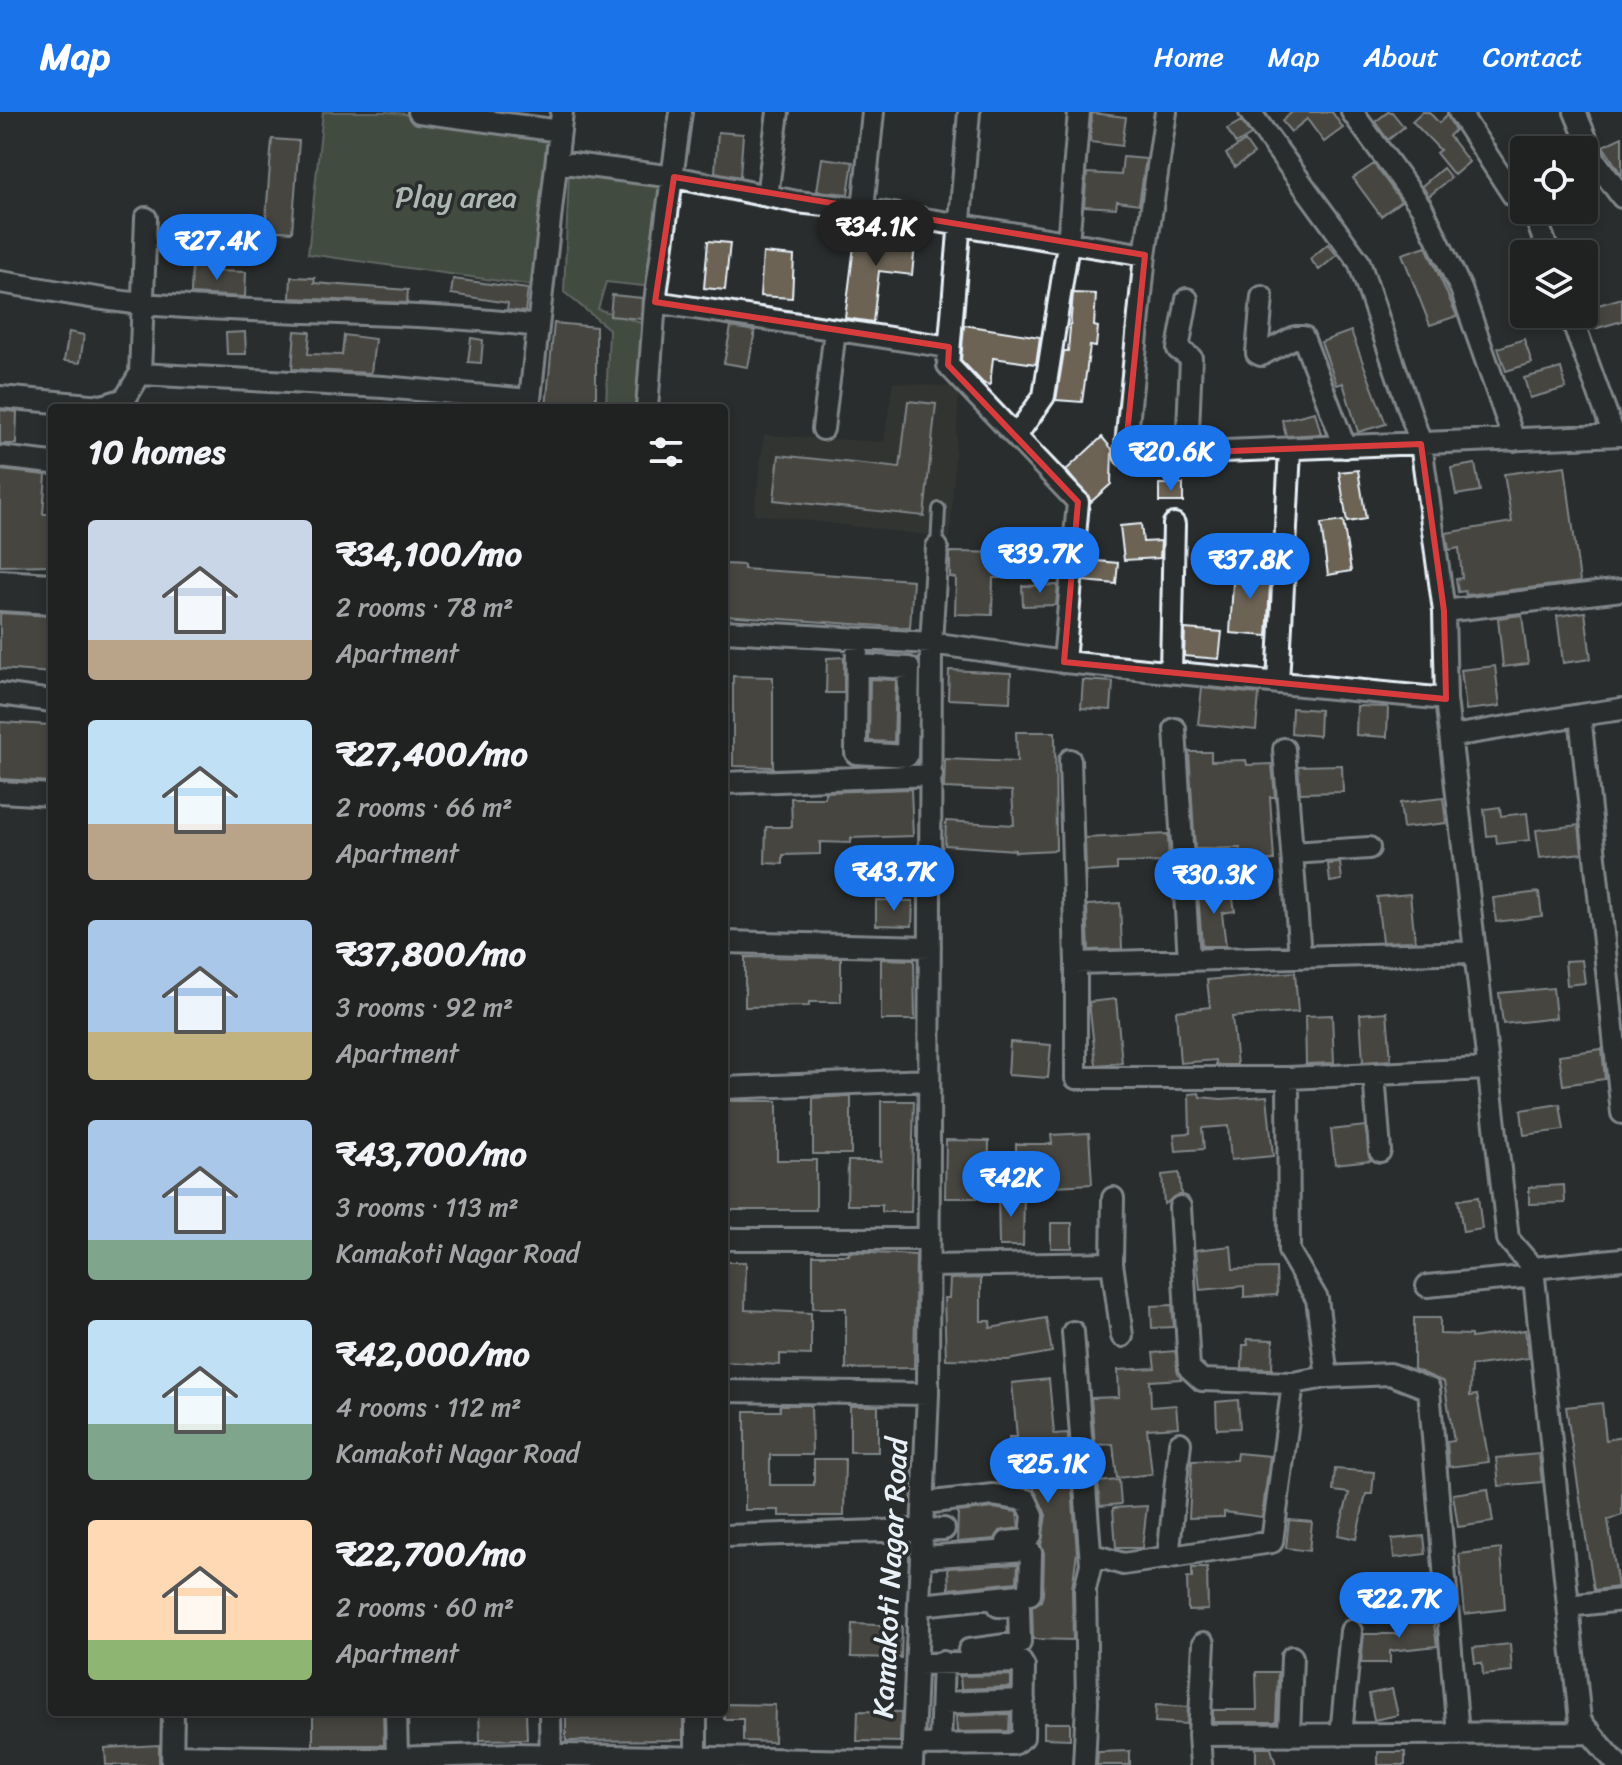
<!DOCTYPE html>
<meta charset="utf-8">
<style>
body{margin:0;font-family:Sriracha,sans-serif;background:#282a2a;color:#f1f3f6;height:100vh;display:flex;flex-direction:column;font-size:30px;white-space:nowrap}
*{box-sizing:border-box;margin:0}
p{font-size:26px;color:#a2a4a5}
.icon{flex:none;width:44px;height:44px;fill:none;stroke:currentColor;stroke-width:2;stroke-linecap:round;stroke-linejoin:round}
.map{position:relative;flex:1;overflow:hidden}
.side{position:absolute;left:48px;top:292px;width:680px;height:1312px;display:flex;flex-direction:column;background:#202222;border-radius:8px;box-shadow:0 4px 12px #0003,0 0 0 2px #3d3f40}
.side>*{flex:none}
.controls{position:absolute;left:1510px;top:24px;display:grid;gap:16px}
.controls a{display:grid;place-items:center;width:88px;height:88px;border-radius:8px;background:#202222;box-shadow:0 4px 12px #0003,0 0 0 2px #3d3f40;font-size:40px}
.price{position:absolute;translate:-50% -68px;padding:0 18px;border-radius:28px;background:#1a73e8;color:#fff;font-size:26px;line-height:52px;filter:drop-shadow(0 2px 4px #0008)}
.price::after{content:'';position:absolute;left:50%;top:48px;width:24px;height:18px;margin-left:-12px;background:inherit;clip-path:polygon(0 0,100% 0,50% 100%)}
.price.on{background:#222;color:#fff}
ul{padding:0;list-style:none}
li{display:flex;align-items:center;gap:24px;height:200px;padding:0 40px}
li span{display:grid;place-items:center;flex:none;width:224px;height:160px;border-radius:8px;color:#555}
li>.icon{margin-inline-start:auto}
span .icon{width:96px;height:96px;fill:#fffc;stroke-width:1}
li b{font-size:34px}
h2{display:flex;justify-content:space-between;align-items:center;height:96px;padding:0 40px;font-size:34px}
header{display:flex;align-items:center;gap:48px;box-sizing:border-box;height:112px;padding:0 40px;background:#1a73e8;color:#fff}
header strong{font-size:38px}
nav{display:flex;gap:44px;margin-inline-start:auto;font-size:28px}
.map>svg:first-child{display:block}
.built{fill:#3e3e39}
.green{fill:#617058;stroke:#a4b0a8;stroke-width:2}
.building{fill:#6c6454;stroke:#e8f1f8;stroke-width:2}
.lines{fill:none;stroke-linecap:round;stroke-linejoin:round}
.service-casing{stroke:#e8f1f8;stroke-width:16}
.minor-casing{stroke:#e8f1f8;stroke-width:26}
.service{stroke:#2a2d2e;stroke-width:10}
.minor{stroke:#2a2d2e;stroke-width:20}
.marked{fill:none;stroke:#d83c3d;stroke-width:6;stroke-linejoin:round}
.labels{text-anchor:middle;stroke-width:7;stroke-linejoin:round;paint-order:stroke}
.park-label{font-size:30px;fill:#abb7b0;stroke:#2a2d2e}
.street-label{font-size:30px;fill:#e8f1f8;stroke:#2a2d2e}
</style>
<header>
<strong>Map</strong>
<nav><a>Home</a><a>Map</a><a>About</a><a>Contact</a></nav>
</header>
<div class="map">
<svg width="1622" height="1653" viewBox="0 0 1622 1653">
<rect width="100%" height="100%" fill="#2a2d2e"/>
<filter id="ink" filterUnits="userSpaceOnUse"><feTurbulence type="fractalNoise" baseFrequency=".0125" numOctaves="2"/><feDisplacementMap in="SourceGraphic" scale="16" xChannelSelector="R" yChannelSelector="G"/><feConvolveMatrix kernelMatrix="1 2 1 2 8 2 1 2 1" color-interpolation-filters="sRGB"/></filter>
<g filter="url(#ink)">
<path class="built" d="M893,270L959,276L950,426L754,402L764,323L884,330Z"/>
<path class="green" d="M323,0H387L560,19L535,174L308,142Z
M569,62L663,71L652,175L606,170L598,197L647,213L636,296H606L609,217L564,180Z"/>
<path class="building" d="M1292,0H1332L1343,16L1324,30L1307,7L1291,20L1282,9Z
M1388,0H1392L1404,15L1388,28L1375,10Z
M1422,0H1429L1439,11L1447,3L1455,18L1449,24L1469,50L1454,63L1436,41L1440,38L1412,9Z
M1092,1L1126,5L1122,34L1090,30Z
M1241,9L1251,23L1236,32L1227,17Z
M718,20L743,22L740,65L715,60Z
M1622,25V62H1621L1603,34Z
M272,27L299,29L292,120L265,118Z
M1245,29L1254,42L1235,55L1226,42Z
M1123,45L1146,47L1139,92L1117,89L1116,96L1084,94L1087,61L1121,63Z
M822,46L853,50L848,82L817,79Z
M1374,52L1401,89L1381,104L1353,66Z
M1443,56L1451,66L1429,84L1422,74Z
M856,118L916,122L912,163L879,159L873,210L845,206Z
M708,129L730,131L725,178L704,176Z
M1328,132L1337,143L1319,158L1310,147Z
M1426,134L1457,204L1430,213L1402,142Z
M763,141L794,144L792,186L760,184Z
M192,152H213V159L246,160L245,185L191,182Z
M291,165L315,166L314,171L408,178L407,191L290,186Z
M453,167L528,177L525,200L507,198L508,191L451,182Z
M1073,181L1096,182L1094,214L1098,215L1096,235L1090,234L1082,290L1056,288L1064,239H1068Z
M612,183L642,186L641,207L610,204Z
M1622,186V209L1594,217L1588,196Z
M554,211L596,215V296H546Z
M964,213L1040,225L1036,252L993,246L990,273L983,271L961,248Z
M731,215L755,219L748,255L724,251Z
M295,219L310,220L308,242L342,243L344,223L375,227L371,261L292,257Z
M1351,219L1386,312L1358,320L1343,271L1337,273L1321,230Z
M69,220L84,223L80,251L64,249Z
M245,220L246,242H227L226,221Z
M471,226L483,228L481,251L468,250Z
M1524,227L1532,251L1506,259L1498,236Z
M1561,256L1566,276L1530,286L1524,266Z
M908,289L936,292L924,404L774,388L779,343L900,356Z
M0,298L17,300L16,332H0Z
M1315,300L1321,322L1286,324L1282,308Z
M1102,325L1112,337L1111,372L1091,390L1066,358Z
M1475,352L1480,379L1456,383L1451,356Z
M1565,354L1580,470L1466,483L1465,479L1458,480L1456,467L1462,466L1459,436L1449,438L1446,421L1512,410L1504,362Z
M0,358L46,363L43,402H52V453L0,454Z
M1358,358L1366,407L1347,410L1339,360Z
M1159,372H1183V390H1159Z
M1343,409L1351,459L1328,463L1321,412Z
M1141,412L1143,430L1161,429L1160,446L1124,448L1120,414Z
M1206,427H1226V456L1206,457Z
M950,440L1016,441L1015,466H993L992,503L955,502L956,466L950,465Z
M1086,448L1118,451L1116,472L1084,469Z
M724,452L744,453V457L913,468L910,516L724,503Z
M1234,454L1271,458L1267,524L1230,521Z
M1058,473L1056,493L1023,494L1022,474Z
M1585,500L1591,547L1563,551L1557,504Z
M0,501L52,504V561L0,557Z
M1522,503L1528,552L1503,555L1498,506Z
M1185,517L1222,520L1219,547L1184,544Z
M844,545V581H826L827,546Z
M1495,554L1500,594L1466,598L1461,558Z
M949,558L1011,561L1010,590L948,587Z
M733,564L773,565V655L733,654Z
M870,567L896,568L894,630L869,629Z
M1083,568L1113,570L1111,598L1081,596Z
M1202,576L1259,582L1256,618L1198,612Z
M1357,594L1388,595L1387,625L1356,623Z
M1292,596L1320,598L1319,624L1291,621Z
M0,610L50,613L48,647H52V670L0,667Z
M1016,620H1055L1056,738L1015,740V738L945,733L946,709L1014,713L1012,679L944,676L945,647L1017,650Z
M1189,640H1211V649L1246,648L1247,653L1272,652L1275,685H1270L1274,748L1241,750L1240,736L1195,737Z
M1342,653L1343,680L1300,681L1298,654Z
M911,677L913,724L851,726V731L820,730V742L783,743V752L765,751L766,715H792L791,686H825V680Z
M1443,686L1446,711L1403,716L1400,691Z
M1500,695L1501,704L1527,701L1530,728L1497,732L1496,723L1487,724L1484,697Z
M1579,713L1582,741L1540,746L1536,718Z
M1168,722L1169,750L1117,751V758L1086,760L1085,726Z
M1340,751L1342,768L1330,770L1328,752Z
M1231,776L1235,799L1222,801L1226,834H1202L1198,781Z
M1539,780L1542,804L1496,810L1493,786Z
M1410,782L1415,829L1382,830L1377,785Z
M876,788L913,789L912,814L876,813Z
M1120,791L1122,837L1089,838L1087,793Z
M745,845L841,846V890H809V894L745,895Z
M881,847L914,848L915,908H881Z
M1582,848L1585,871L1567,873L1565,849Z
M1295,860L1298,900L1232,905L1237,953H1216V948L1180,951L1176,899L1210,895L1207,868Z
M1553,876L1556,906L1503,912L1499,881Z
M1116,887L1122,951L1096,953L1089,890Z
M1387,900L1391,948L1363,950L1360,902Z
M1332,903L1334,951L1306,952L1305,904Z
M1010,930L1051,933L1048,966L1008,963Z
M1602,937L1605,967L1563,973L1559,943Z
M1199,981L1200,985L1221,987L1267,984L1273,1044L1231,1048L1228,1014L1202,1016L1204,1037L1176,1039L1174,1022L1190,1021L1189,982Z
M851,984V1042H813V986Z
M724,989H777V1048H816V1098H724Z
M881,989H914L911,1100H882V1093H847L848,1049H881Z
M1560,992L1564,1018L1524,1023L1521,998Z
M1365,1014L1371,1048L1335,1052L1331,1018Z
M1089,1021L1092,1072L1016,1076V1032H1052L1051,1023Z
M946,1028L989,1029L988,1086H945Z
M1179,1061L1181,1082L1164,1092L1162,1063Z
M1564,1073L1565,1091L1529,1092V1075Z
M998,1080H1024L1023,1134H999Z
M1478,1085L1482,1117L1463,1120L1458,1088Z
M1051,1111H1072V1136H1051Z
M1231,1134L1233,1157L1276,1156L1277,1183L1244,1185V1174L1200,1178L1196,1138Z
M849,1140L916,1143L914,1256L846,1257V1196H813V1143H849Z
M724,1150H746L745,1198L811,1201V1243L780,1242V1253L724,1250Z
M981,1166V1209H991L990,1216L1046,1206L1052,1240L1008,1248L946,1247L944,1186H949L950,1167Z
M1172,1193L1174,1215L1152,1216L1151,1194Z
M1414,1206H1440V1222L1471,1223V1226L1525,1218L1529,1246L1471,1254L1470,1284L1477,1283L1489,1350L1449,1355L1447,1330L1454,1329L1444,1270L1414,1257Z
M1247,1227L1273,1228L1272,1257L1242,1256L1243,1233H1248Z
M1175,1239L1181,1267L1150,1269L1151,1295L1176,1293L1178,1315L1147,1317L1152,1362L1117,1366L1113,1332L1095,1333L1091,1286L1119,1285L1118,1258L1155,1256L1153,1241Z
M1049,1267L1054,1322L1068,1321V1363H1071L1077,1440L1072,1477L1073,1528L1033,1527L1032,1495L1041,1489L1043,1482L1044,1441L1041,1433L1046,1403L1034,1378L1033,1351L1011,1352L1009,1325H1017L1012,1271Z
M1238,1288L1240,1316L1217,1317L1216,1290Z
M1602,1291L1606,1328L1622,1325V1403L1608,1408L1618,1475L1594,1478L1566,1295Z
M780,1293H811L812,1343H770V1373H814V1347H845L844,1404H779V1398H745V1299H780Z
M850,1294H878V1340H850Z
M1237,1341L1270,1344L1262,1405L1224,1400V1405L1189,1406L1192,1349L1236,1348Z
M1539,1342L1542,1370L1499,1374L1496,1346Z
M1335,1357L1374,1360L1372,1382H1366L1356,1427L1338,1423L1349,1381L1333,1379Z
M1119,1368L1121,1392L1100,1394L1098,1370Z
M1488,1377L1493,1410L1458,1415L1453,1382Z
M1147,1394L1142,1436H1116L1113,1396Z
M993,1396L1017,1400L1019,1416L1000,1419L995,1427L957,1430L958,1400Z
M1289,1408L1312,1410L1309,1439L1286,1436Z
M1424,1424L1426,1442L1394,1446L1392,1427Z
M1501,1437L1505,1497L1465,1502L1459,1442Z
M1018,1452L1017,1470L949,1477L948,1456Z
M1192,1456H1207L1208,1498L1188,1499L1187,1466H1192Z
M1433,1504L1437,1534L1390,1539V1551H1361L1364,1522H1398L1397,1509Z
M852,1512L902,1514L901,1546L851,1545Z
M1510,1532L1512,1560L1483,1563L1482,1551H1475L1473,1536Z
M1256,1560H1278L1276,1610H1213V1598H1257Z
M1011,1563V1575L961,1577L960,1564Z
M1392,1577L1398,1603L1374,1608L1369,1582Z
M724,1592L775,1593L774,1630L743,1629V1607H724Z
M1156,1593L1188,1595L1187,1612L1155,1610Z
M858,1599L901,1600L900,1630L857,1629Z
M313,1600H383L384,1633H313Z
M479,1600H526L527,1627L480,1628Z
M566,1600H683V1628L566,1629Z
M1010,1602L1009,1619L957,1620L956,1604Z
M1044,1611H1070V1627L1044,1626Z
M159,1633V1653H106L105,1636Z
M1256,1636H1271L1276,1653H1256Z
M1130,1639V1653H1097L1098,1640Z
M1378,1640H1405V1653H1378Z"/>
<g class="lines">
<defs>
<path id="service" d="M937,435L939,397"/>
<path id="minor" d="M419,0L560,19
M969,0L948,253L1078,390L1064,550
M1166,0L1145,143L1125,343L1622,323
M1250,0L1359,150L1421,332L1444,499
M1352,0L1422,96L1461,177L1514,328
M1459,0L1513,83H1524
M1575,0L1596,50L1622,85
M557,50L674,65L797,90L863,97L1145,143
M767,84L778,0
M863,97L873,0
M1533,98L1549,142
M0,170C48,177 96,188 144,192C276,203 408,198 538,214
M1262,185L1257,241L1261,243L1295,225H1303L1345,335
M1187,187L1178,237L1191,246L1187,342
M655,190L949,235
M1570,202L1614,323
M140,262L383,275L530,288
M0,285L102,294L125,287L140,262L146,106
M529,296L562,0
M647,296L655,190L681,0
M823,317L835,218
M1016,324L1044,284L1068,132L1079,0
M0,345L52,351
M0,469L52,472
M0,488L52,491
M724,519L931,531L1064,550L1446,587
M857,553L909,556L907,644L856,641L857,527
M1171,559L1174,412
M1278,571L1290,338
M0,582L52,589
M1622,597L1580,603L1622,1001
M1175,617L1189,848
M1452,624L1580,603
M1284,637L1300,844
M1070,648L1076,851L1474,840
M724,671L932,663
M0,680L52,683
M1292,741L1369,736
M724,830L930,835
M1076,851V966H1288L1486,957
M1374,962L1380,1039
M1288,966L1289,1139L1317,1187L1327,1265
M724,976L929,968
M1113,1086L1112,1151L1122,1224
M1180,1095L1189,1256L1202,1268L1293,1271L1327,1265L1390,1262L1429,1277L1458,1622
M724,1127H928
M928,1154L1112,1151
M1533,1156L1508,1127L1446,587L1444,499L1622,478
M1427,1174L1534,1164
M1073,1220L1091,1452
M724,1279L928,1282
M925,1391L993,1383L1026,1388L1033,1403L1031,1424L1027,1428L1007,1430
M724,1424L944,1417
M1168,1446L1180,1331
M920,1493L1030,1482L1031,1441L1027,1438L922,1445
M1568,1494L1622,1488
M969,1538L1020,1531L1019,1495L998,1494
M942,1591L1024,1588
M396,1600L397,1646
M550,1600L551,1653
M696,1600V1644
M1199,1623L1591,1621
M1289,1623L1292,1545
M1341,1623L1351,1519
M913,1633L1013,1632L1023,1625L1024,1555L1021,1550L917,1552
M940,1633L943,1550
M172,1643L365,1647L516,1642L912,1650
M172,1653L173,1600
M912,1653L928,1282L931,531L937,435
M1084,1653L1087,1591L1085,1477L1091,1452L1100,1445L1123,1452L1272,1430L1293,1271
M1201,1653L1199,1623L1204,1531
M1618,1653L1580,1609L1533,1156L1622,1147"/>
</defs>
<use href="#service" class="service-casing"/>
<use href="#minor" class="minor-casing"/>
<use href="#service" class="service"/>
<use href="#minor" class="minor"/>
</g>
</g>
<path d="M0 0H1622V1653H0ZM674,65L1145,143L1125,343L1421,332L1444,499L1446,587L1064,550L1078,390L948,253L949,235L655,190Z" fill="#2a2d2e" fill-opacity=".55" fill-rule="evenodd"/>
<path class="marked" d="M674,65L1145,143L1125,343L1421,332L1444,499L1446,587L1064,550L1078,390L948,253L949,235L655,190Z"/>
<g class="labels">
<g class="park-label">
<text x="456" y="95">Play area</text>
</g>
<g class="street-label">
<text transform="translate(890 1466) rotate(-87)" y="10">Kamakoti Nagar Road</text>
</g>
</g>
</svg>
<div class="controls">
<a><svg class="icon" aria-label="locate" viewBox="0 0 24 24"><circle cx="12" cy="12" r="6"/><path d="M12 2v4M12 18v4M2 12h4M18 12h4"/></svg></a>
<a><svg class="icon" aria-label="layers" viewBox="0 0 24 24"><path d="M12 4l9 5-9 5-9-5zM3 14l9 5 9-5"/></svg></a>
</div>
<b class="price on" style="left:876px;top:156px">₹34.1K</b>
<b class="price" style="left:217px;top:170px">₹27.4K</b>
<b class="price" style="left:1171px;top:381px">₹20.6K</b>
<b class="price" style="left:1040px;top:483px">₹39.7K</b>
<b class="price" style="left:1250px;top:489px">₹37.8K</b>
<b class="price" style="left:894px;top:801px">₹43.7K</b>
<b class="price" style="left:1214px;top:804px">₹30.3K</b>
<b class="price" style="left:1011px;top:1107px">₹42K</b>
<b class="price" style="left:1048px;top:1393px">₹25.1K</b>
<b class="price" style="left:1399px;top:1528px">₹22.7K</b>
<section class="side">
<h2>10 homes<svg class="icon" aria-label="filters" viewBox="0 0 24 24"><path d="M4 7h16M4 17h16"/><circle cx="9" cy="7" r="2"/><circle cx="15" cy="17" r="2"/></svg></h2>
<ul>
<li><span style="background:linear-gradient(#c9d6e8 75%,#b9a48a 0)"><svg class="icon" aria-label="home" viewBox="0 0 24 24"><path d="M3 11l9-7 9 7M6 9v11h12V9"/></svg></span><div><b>₹34,100/mo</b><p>2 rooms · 78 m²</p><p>Apartment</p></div></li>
<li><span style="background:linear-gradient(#bfe0f5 65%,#b9a48a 0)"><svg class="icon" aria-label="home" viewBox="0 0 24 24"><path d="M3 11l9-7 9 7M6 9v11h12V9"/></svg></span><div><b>₹27,400/mo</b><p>2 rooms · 66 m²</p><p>Apartment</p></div></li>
<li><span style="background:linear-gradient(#a9c7e8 70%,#c2b280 0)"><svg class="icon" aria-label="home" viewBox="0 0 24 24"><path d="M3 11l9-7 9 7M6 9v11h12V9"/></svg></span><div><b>₹37,800/mo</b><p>3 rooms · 92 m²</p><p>Apartment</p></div></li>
<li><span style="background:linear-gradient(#a9c7e8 75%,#7fa58c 0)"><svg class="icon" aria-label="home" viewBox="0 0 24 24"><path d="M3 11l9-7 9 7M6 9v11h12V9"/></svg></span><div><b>₹43,700/mo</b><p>3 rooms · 113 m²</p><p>Kamakoti Nagar Road</p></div></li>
<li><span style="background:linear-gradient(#bfe0f5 65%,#7fa58c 0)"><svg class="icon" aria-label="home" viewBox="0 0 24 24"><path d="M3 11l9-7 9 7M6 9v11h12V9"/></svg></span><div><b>₹42,000/mo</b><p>4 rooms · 112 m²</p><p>Kamakoti Nagar Road</p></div></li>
<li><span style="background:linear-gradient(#ffd9b3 75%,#8fb573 0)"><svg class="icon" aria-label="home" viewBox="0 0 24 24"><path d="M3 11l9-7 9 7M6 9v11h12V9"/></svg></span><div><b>₹22,700/mo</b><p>2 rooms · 60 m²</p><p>Apartment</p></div></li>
</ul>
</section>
</div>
